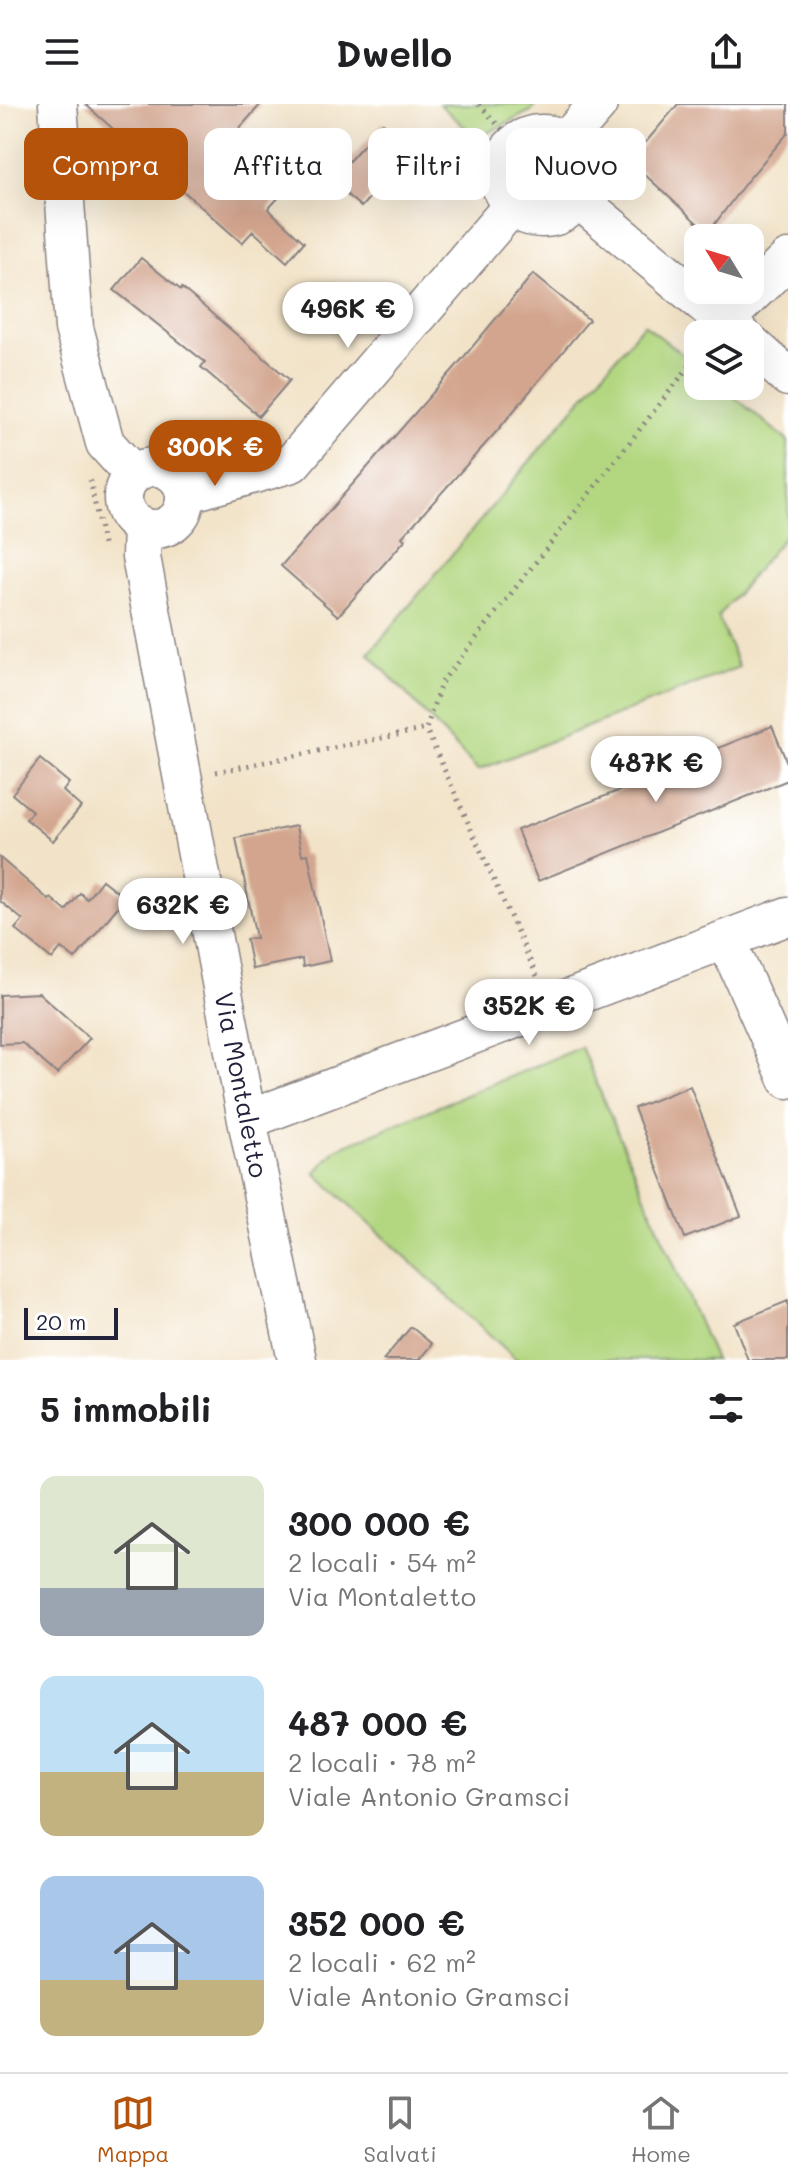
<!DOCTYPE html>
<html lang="it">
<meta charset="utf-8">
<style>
body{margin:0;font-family:Mali,sans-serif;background:#f6f6f6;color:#202124;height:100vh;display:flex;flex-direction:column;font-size:30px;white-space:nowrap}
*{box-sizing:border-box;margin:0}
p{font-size:26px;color:#757577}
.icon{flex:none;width:44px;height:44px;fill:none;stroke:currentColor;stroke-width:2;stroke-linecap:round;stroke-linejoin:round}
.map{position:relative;height:1256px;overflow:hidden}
.details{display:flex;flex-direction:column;background:#fff;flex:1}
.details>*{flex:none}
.top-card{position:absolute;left:24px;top:24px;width:740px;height:72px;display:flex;gap:16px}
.needle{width:52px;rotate:308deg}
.controls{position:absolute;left:684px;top:120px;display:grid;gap:16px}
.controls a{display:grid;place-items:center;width:80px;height:80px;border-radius:16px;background:#fff;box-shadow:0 8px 32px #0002;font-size:40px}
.scale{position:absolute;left:24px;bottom:20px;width:94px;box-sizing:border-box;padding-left:8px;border:4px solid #22223b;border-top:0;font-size:22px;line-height:28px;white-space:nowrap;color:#22223b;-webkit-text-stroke:6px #fff;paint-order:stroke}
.price{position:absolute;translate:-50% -68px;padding:0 18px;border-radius:28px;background:#fff;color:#222;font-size:26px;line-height:52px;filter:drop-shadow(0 2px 4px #0008)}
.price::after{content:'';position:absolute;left:50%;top:48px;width:24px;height:18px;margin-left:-12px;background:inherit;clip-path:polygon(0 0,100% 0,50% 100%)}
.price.active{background:#b45309;color:#fff}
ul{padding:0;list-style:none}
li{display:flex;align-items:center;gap:24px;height:200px;padding:0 40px}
li span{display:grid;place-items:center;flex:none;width:224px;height:160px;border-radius:16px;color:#555}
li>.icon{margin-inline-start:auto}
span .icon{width:96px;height:96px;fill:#fffc;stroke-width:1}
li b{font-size:34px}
h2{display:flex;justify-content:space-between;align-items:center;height:96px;padding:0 40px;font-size:34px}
.chip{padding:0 28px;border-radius:16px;background:#fff;box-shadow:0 8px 32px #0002;font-size:28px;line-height:72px}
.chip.active{background:#b45309;color:#fff}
header{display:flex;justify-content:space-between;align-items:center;height:104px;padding:0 40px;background:#fff;font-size:36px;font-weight:700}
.dock{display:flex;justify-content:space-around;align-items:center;height:112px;border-top:2px solid #e0e0e0;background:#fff;font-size:22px;color:#757577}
.dock a{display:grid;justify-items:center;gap:4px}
.dock .active{color:#b45309}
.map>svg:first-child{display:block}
.green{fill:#b3d781;stroke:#6a7c5e;stroke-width:2}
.building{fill:#d3a58e}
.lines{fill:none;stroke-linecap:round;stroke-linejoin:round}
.minor-casing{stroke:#8a8282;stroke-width:41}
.path{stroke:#8a8282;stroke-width:5;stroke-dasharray:2 6;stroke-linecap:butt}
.minor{stroke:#fff;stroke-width:38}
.labels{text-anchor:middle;stroke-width:6;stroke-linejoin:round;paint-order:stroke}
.street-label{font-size:26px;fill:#22223b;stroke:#fff}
</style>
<header><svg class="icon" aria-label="menu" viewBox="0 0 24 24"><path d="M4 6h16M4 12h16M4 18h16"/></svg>Dwello<svg class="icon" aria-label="share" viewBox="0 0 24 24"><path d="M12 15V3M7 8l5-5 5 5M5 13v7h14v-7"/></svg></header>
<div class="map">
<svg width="788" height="1256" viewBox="0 0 788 1256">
<rect width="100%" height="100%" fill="#fff"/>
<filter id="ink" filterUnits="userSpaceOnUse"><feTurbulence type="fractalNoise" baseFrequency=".0125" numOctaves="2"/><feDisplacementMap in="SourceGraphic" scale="16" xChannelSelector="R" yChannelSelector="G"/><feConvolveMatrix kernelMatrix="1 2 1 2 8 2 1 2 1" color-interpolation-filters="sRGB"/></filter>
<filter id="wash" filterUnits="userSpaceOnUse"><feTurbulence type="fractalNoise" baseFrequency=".006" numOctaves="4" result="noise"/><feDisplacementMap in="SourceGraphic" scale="32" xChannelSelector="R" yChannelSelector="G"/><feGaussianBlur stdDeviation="1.8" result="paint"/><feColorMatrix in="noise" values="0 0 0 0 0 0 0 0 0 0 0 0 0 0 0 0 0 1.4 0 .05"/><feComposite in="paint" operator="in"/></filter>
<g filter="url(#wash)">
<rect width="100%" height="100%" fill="#f2e3c8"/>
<path class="green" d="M439,0H536L531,7L477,34Z
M644,220L698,263V282H721L788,337V428L718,513L739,563L478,666L369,550Z
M581,943L715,1256H517L315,1069L336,1045Z"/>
<g id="blocks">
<path class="building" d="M85,0H261L231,34L246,48L241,53L282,90L268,105L304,138L287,158L253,127L242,139Z
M678,0H788V29L746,78L708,129L630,57Z
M383,19L413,45L361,103L331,77Z
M141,154L181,186L182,184L290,276L259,312L201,263L205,258L114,186Z
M533,170L589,216L497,327L402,433L405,436L338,512L281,462L458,260Z
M772,622L788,661V676L538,777L517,726L639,679L638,677Z
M40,655L69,679L63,687L81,703L53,737L26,715L32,707L12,690Z
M296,722L302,751L308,750L330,857L303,863L302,855L252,865L246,835L256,834L236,734Z
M0,754L49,796L51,794L66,807L80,789L87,795L102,776L125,794L75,855L61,844L52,855L15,825L23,816L0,797Z
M39,889L90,934L57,970L22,939L0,940V891Z
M690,982L741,1112L685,1134L634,1004Z
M788,1197V1256H748L734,1219Z
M411,1223L432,1240L419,1256H383Z"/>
</g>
</g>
<g filter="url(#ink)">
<use href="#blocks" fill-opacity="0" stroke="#8a8282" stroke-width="2"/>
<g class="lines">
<defs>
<path id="minor" d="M58,0L74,224L105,339L133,370
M500 72a42 42 0 1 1 84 0a42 42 0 1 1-84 0Z
M566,37L598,0
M578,95L740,230
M725,216L788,155
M750,239L788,273
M123 394a31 31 0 1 1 62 0a31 31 0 1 1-62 0Z
M185,390L292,359L512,102
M142,422L141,453L247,1016L297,1256
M726,835L788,975
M247,1016L788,812"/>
</defs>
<use href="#minor" class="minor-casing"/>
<path class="path" d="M479,0L515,40
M90,376L104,445
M216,668L426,625
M537,872L426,625L441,579L698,251"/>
<use href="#minor" class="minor"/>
</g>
</g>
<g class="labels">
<g class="street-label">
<text transform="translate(241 981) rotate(79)" y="9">Via Montaletto</text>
</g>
</g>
</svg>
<div class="controls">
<a><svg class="needle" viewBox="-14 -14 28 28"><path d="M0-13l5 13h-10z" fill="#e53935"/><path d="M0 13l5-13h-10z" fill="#757577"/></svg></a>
<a><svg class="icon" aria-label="layers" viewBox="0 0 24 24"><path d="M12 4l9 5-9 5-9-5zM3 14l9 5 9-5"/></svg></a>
</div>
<div class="scale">20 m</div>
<b class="price" style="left:348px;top:246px">496K €</b>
<b class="price active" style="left:215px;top:384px">300K €</b>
<b class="price" style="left:656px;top:700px">487K €</b>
<b class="price" style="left:183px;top:842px">632K €</b>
<b class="price" style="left:529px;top:943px">352K €</b>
<div class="top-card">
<a class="chip active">Compra</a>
<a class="chip">Affitta</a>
<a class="chip">Filtri</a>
<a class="chip">Nuovo</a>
</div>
</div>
<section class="details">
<h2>5 immobili<svg class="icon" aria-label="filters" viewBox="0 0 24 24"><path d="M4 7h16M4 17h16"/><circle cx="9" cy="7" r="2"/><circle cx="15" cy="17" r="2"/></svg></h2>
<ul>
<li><span style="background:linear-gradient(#dfe7d0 70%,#9aa5b1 0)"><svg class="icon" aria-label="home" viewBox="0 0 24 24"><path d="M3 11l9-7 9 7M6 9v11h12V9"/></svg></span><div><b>300 000 €</b><p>2 locali · 54 m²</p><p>Via Montaletto</p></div></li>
<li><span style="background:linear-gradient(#bfe0f5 60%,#c2b280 0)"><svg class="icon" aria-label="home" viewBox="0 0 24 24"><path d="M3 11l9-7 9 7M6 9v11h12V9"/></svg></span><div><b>487 000 €</b><p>2 locali · 78 m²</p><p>Viale Antonio Gramsci</p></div></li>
<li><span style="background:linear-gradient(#a9c7e8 65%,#c2b280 0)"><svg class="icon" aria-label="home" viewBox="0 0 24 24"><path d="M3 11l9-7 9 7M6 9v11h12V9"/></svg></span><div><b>352 000 €</b><p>2 locali · 62 m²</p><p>Viale Antonio Gramsci</p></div></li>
</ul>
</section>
<nav class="dock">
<a class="active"><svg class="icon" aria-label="map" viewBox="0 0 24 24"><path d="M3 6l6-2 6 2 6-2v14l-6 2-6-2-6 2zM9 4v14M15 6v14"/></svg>Mappa</a>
<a><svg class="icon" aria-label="saved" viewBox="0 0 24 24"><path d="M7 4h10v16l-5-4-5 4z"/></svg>Salvati</a>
<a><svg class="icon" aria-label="home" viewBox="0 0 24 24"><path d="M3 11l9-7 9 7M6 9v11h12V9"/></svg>Home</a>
</nav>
